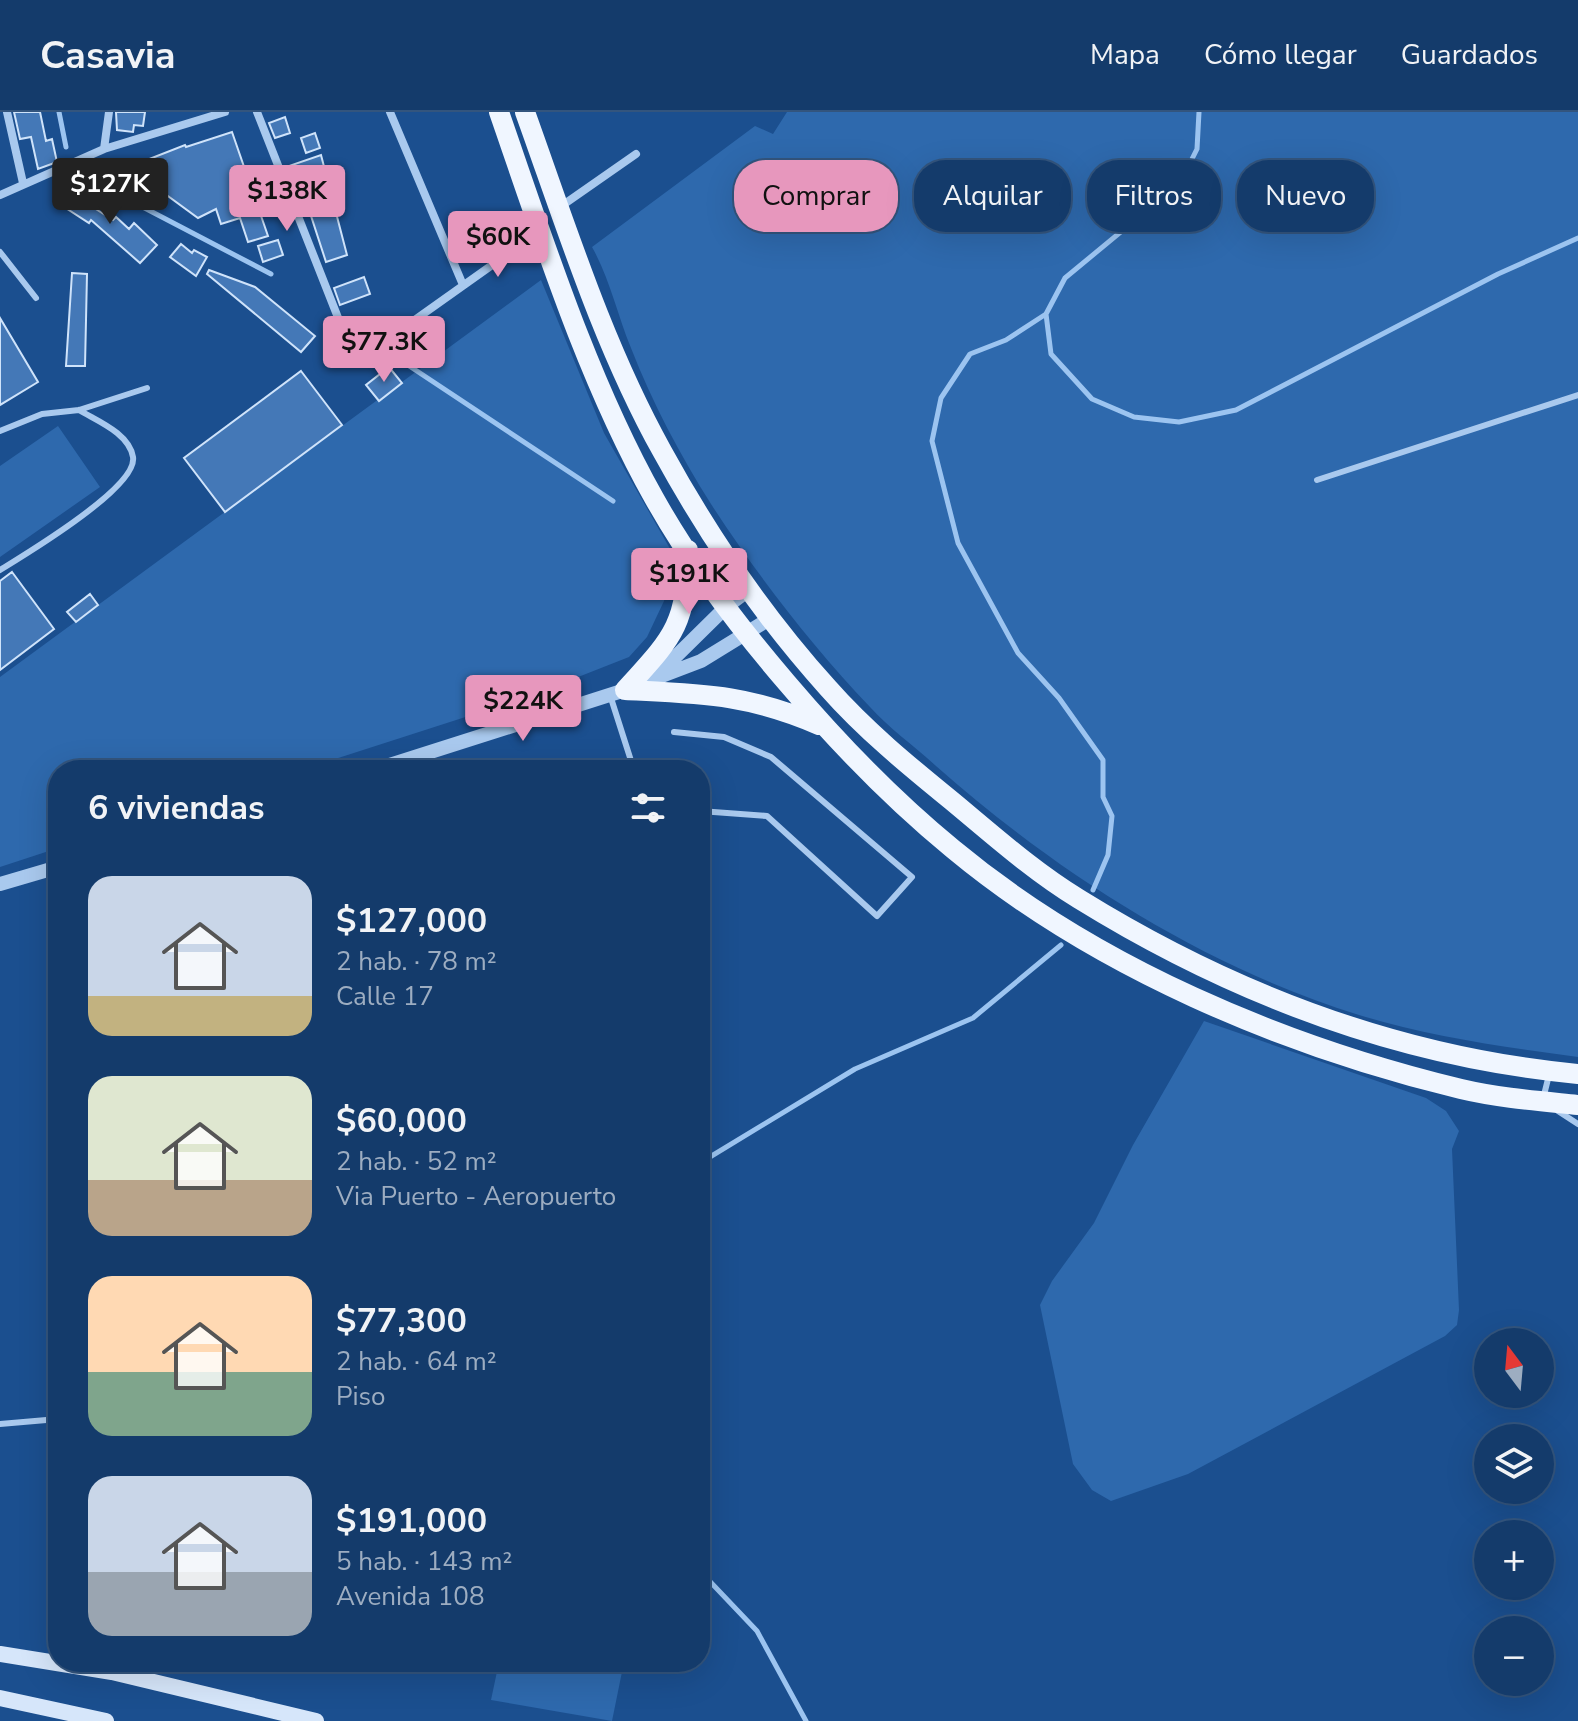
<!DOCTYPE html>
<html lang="es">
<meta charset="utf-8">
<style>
body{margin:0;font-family:"Nunito Sans",sans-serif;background:#214673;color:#f1f3f6;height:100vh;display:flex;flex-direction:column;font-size:30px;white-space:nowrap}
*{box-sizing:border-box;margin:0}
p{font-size:26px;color:#9dadc1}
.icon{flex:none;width:44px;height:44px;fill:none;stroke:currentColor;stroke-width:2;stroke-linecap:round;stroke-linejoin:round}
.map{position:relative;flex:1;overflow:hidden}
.details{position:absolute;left:48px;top:648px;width:662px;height:912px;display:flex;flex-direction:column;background:#143b6b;border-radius:32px;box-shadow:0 8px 32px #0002,0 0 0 2px #33557e}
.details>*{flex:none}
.guide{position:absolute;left:734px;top:48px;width:724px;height:72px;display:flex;gap:16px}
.needle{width:52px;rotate:344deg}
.tools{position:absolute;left:1474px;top:1216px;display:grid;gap:16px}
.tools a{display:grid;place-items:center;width:80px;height:80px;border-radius:50%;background:#143b6b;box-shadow:0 8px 32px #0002,0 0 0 2px #33557e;font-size:40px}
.price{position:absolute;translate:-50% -68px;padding:0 18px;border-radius:8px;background:#e797bd;color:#111;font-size:26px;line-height:52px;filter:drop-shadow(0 2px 4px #0008)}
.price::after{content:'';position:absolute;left:50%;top:48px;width:24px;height:18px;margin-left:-12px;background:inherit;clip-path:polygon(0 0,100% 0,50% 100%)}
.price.current{background:#222;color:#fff}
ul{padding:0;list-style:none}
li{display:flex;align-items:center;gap:24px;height:200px;padding:0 40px}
li span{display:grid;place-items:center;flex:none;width:224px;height:160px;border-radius:24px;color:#555}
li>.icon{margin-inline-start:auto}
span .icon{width:96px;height:96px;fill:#fffc;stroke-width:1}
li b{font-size:34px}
h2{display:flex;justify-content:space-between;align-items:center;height:96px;padding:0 40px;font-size:34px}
.pill{padding:0 28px;border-radius:32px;background:#143b6b;box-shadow:0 8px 32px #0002,0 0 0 2px #33557e;font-size:28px;line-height:72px}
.pill.current{background:#e797bd;color:#111}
header{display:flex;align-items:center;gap:48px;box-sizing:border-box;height:112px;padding:0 40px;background:#143b6b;border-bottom:2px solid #33557e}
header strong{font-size:38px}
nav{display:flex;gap:44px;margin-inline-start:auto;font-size:28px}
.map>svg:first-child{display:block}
.green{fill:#2e69ad}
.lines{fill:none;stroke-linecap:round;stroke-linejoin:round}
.stream{stroke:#9cc4f0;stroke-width:5}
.building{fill:#4478b7;stroke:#cfe3fa;stroke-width:2}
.service{stroke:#a9c9ee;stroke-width:6}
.minor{stroke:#a9c9ee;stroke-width:8}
.tertiary{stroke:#a9c9ee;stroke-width:14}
.secondary{stroke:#d6e6fa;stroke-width:16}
.primary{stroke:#f0f6ff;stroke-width:20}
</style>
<header>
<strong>Casavia</strong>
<nav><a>Mapa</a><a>Cómo llegar</a><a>Guardados</a></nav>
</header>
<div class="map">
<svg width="1578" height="1609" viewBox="0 0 1578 1609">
<rect width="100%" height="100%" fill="#1b4f8f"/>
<path class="green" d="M787,0H1578V945C1504,935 1431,925 1359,903C1202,854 1057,761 936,654C914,634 889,616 870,595C812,534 757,463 711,392C680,343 652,290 631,236C617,202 610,167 592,135L755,14L773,22Z
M541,168L604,321L673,442L664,489L647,525L629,545L568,569L546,563L490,582L481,600L301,658H58V736L0,755V565Z
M58,314L100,375L0,445V354Z
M1204,909L1426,986L1446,999L1459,1019L1452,1037L1459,1198L1457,1213L1445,1224L1188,1362L1111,1389L1092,1378L1073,1352L1040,1193L1052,1169L1094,1111L1133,1033Z
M499,1550H624L612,1609L491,1588Z"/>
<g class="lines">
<path class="stream" d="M59,0L66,35
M1199,0L1197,37L1180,71L1065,166L1046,202L1051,242L1092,287L1134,305L1179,310L1236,298L1498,162L1578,126
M89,67L271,162
M1046,202L1006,228L970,242L941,286L932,329L958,431L1018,541L1059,586L1103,648V685L1112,704L1108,743L1093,778
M346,212L613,389
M700,1051L855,957L973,906L1061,833
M700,1459L757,1519L806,1609"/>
</g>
<path class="building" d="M14,0H40L46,29L52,27L57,50L38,57L31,25L20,27Z
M116,0H145L143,14L134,13L133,20L117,18Z
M285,5L290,21L275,26L269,11Z
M232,20L268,124L248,130L240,106L221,112L216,97L198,106L146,68L142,71L129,55L185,33L186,35Z
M315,21L320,36L306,41L301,26Z
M321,43L347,143L326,150L300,70L293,73L286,55Z
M63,76L113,108L116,105L129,117L134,111L157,133L140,151L91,108L89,111L55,89Z
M278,128L283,143L263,150L258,134Z
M181,132L192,141L194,138L207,145L196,164L170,145Z
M209,158L255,175L315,224L301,240L207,162Z
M72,161L87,162L85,254H66Z
M364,165L370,182L340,193L334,176Z
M0,206L38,270L0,293Z
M389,255L402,271L379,289L366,273Z
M301,259L342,313L225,400L184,346Z
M12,460L54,517L0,558V469Z
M90,482L98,493L76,510L67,500Z"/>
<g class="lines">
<path class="service" d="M0,140L36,186
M0,319L42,302L79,298L147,276
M1317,368L1578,283
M0,458C26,442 138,375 133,345C129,321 97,309 79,298
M610,583L634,658
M674,620L724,625L771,645L912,765L877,804L767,704L700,699
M1543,987L1549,963
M1558,999L1578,1012
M0,1312L58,1307"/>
<path class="minor" d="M7,0L23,71
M257,0L348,231
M390,0L463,173
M104,37L109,0
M0,83L104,37L225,0
M560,95L636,42
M395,222L516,136"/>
<path class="tertiary" d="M660,560L726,495L750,477
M374,658L625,578L701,549L771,506
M0,772L58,755"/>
<path class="secondary" d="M0,1542L112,1560L316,1609
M0,1586L106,1609"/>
<path class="primary" d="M499,0C543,127 588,269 654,386C691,452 738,514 787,571C838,631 892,687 953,737C1095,855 1283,934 1461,977C1499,986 1539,989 1578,993
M525,0C566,114 603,233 662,339C708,423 764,505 828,576C865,618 909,654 952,689C993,723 1033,759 1079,787C1231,881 1399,945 1578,962
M625,578C702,582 747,582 819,613
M625,578C674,524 686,514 688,438"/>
</g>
</svg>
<div class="tools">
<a><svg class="needle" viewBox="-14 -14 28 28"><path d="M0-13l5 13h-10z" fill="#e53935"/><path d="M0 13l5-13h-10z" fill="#9dadc1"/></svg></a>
<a><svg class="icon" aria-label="layers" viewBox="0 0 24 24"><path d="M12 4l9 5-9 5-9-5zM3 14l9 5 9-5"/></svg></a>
<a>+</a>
<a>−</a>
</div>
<b class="price current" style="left:110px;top:114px">$127K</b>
<b class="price" style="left:287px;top:121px">$138K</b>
<b class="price" style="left:498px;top:167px">$60K</b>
<b class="price" style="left:384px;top:272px">$77.3K</b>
<b class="price" style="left:689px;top:504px">$191K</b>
<b class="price" style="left:523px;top:631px">$224K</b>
<div class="guide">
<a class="pill current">Comprar</a>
<a class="pill">Alquilar</a>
<a class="pill">Filtros</a>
<a class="pill">Nuevo</a>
</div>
<section class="details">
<h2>6 viviendas<svg class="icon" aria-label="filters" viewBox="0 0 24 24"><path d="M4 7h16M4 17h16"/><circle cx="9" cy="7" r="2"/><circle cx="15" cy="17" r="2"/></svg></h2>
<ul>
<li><span style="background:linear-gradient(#c9d6e8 75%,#c2b280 0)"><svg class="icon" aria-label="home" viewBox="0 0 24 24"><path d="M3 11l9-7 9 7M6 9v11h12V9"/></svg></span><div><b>$127,000</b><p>2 hab. · 78 m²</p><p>Calle 17</p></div></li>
<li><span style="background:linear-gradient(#dfe7d0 65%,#b9a48a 0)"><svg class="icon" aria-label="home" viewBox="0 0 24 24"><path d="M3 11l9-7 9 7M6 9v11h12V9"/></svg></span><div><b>$60,000</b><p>2 hab. · 52 m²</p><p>Via Puerto - Aeropuerto</p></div></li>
<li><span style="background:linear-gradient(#ffd9b3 60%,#7fa58c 0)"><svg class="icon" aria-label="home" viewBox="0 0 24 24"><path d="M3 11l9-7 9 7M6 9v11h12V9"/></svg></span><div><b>$77,300</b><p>2 hab. · 64 m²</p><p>Piso</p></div></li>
<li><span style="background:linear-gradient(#c9d6e8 60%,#9aa5b1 0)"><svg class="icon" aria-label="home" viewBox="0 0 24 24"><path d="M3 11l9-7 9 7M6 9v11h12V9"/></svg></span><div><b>$191,000</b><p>5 hab. · 143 m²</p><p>Avenida 108</p></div></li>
</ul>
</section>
</div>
